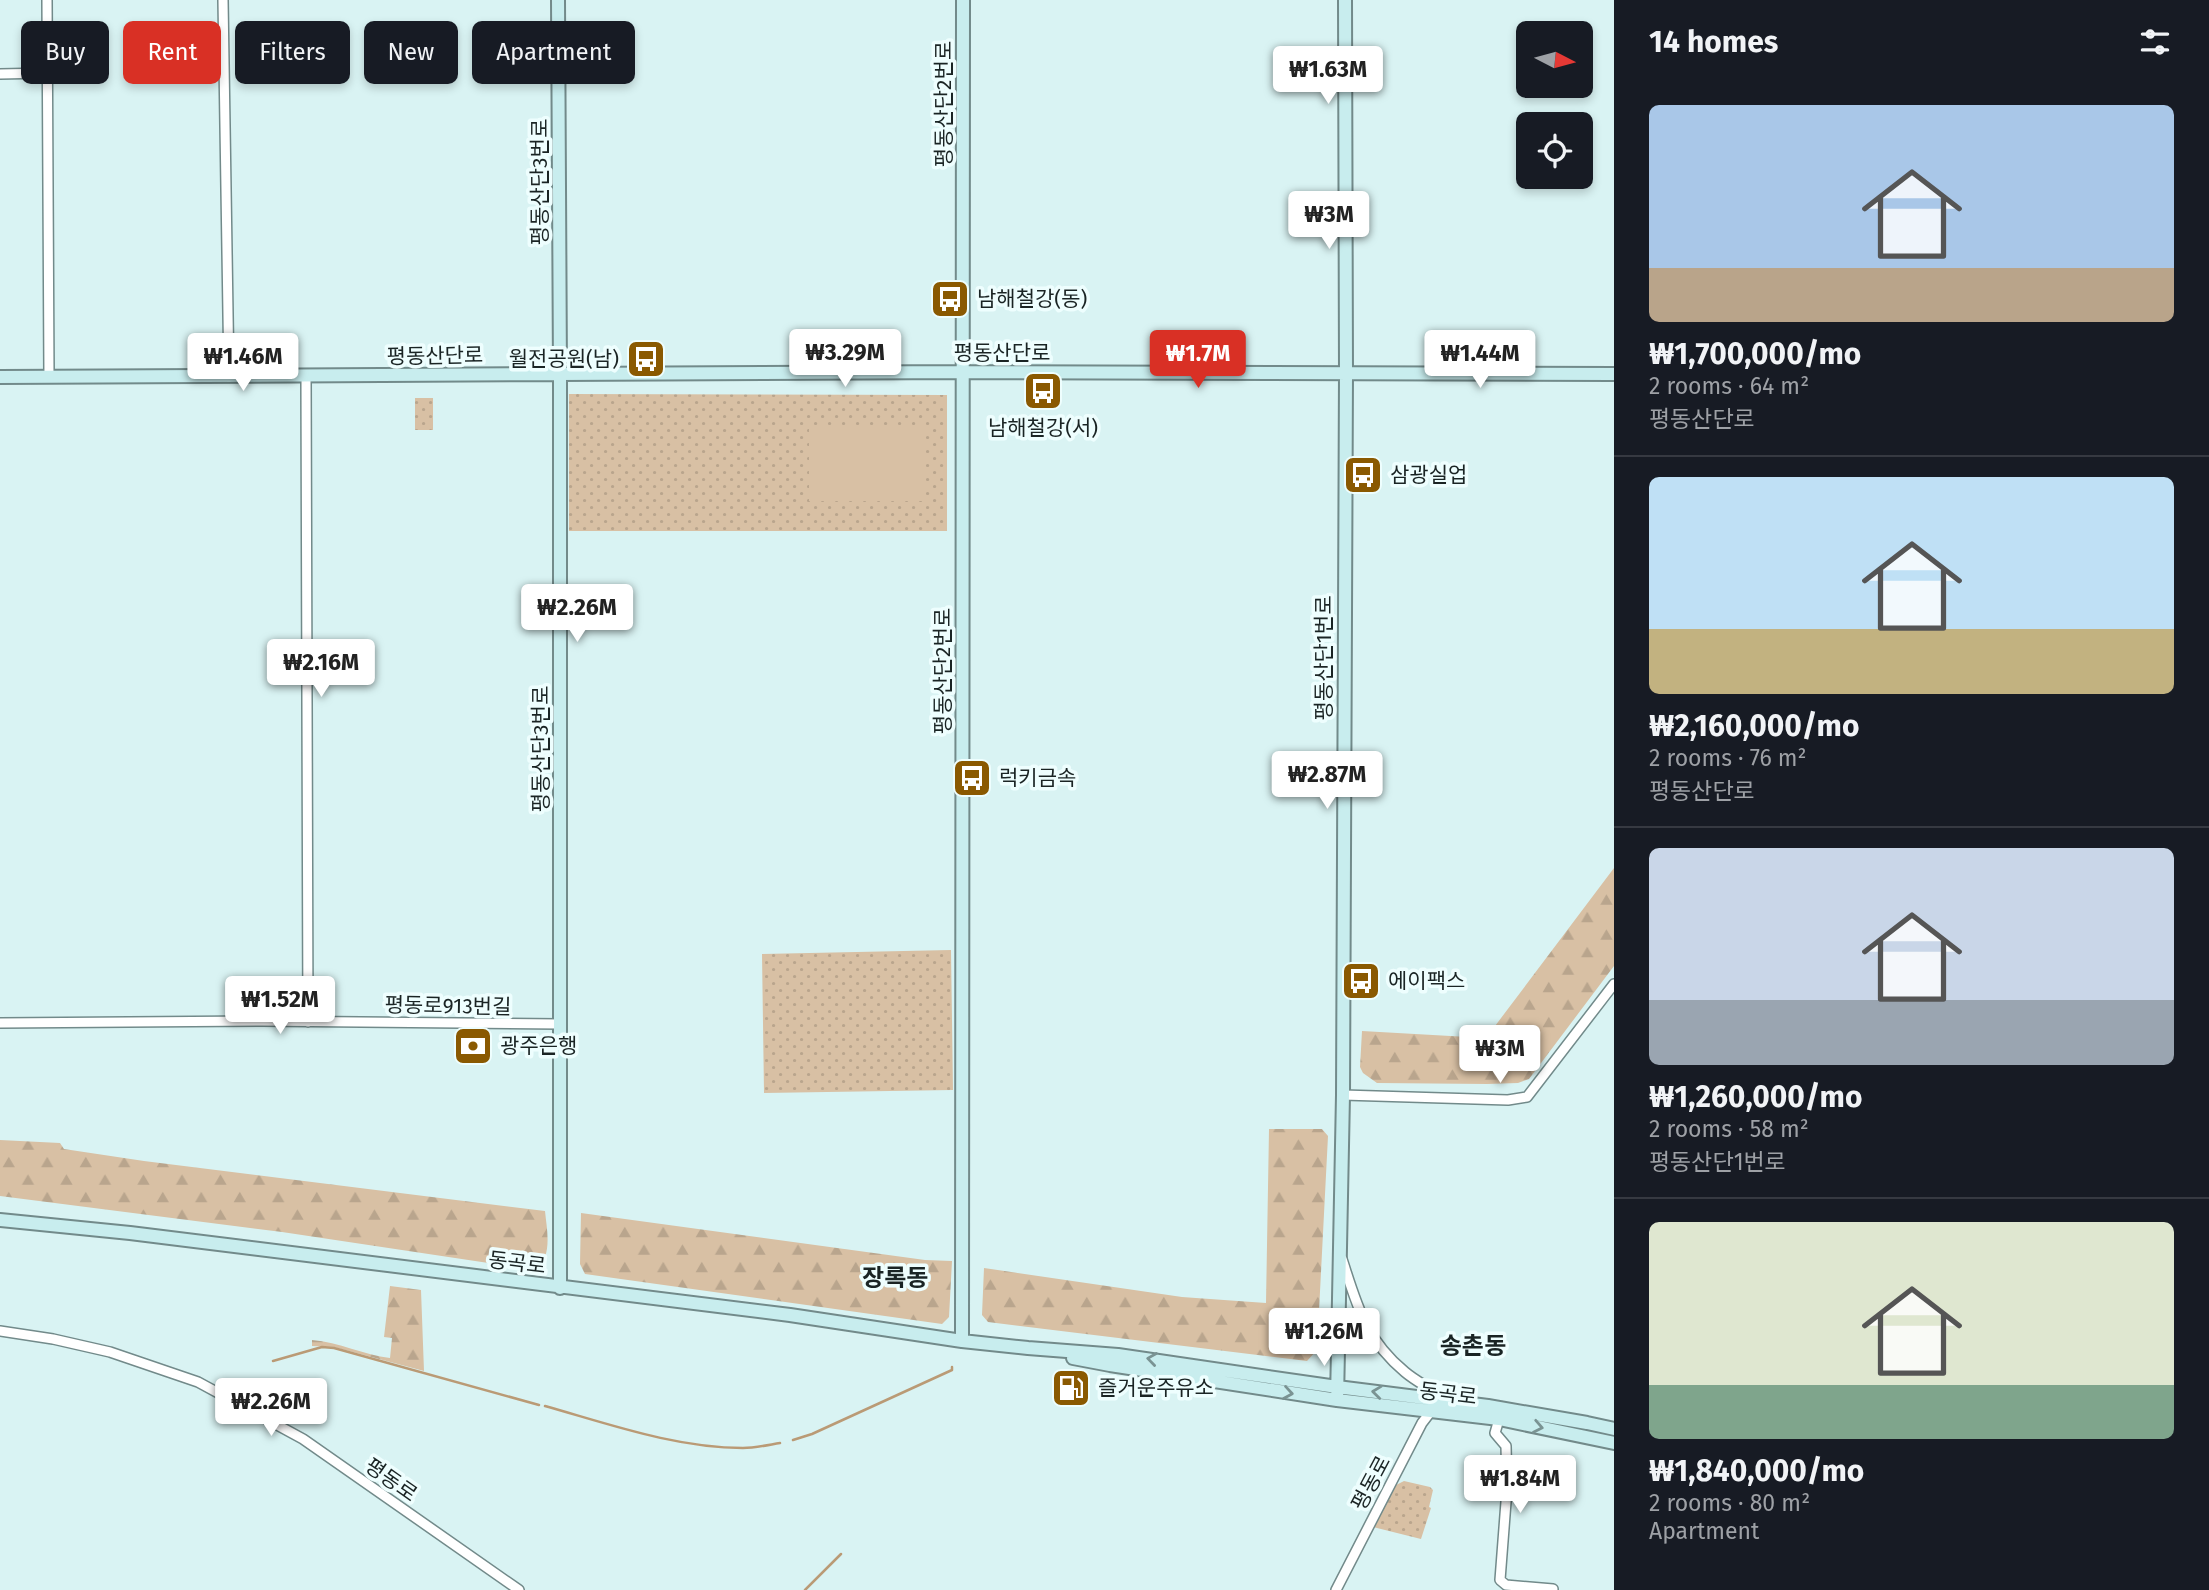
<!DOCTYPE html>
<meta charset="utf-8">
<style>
body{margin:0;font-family:"Fira Sans","Noto Sans KR",sans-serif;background:#20242c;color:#f1f3f6;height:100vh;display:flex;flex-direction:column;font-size:26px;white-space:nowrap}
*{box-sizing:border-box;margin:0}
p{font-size:23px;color:#9ea1a6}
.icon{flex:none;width:38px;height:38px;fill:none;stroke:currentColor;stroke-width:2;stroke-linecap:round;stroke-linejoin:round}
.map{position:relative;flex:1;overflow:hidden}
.drawer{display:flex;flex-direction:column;background:#171b24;width:595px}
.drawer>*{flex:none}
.top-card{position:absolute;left:21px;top:21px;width:665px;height:63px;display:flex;gap:14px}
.needle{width:46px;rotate:96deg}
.buttons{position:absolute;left:1516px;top:21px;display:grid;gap:14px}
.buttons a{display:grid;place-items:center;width:77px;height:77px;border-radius:10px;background:#171b24;box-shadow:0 4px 10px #0003;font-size:35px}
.price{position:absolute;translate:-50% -60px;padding:0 16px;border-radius:7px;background:#fff;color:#222;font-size:23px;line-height:46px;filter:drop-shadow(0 2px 4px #0008)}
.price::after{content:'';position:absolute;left:50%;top:42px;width:21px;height:16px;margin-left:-10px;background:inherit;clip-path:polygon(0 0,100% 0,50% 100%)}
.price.on{background:#d93025;color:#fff}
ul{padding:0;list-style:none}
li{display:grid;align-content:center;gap:14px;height:371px;padding:0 35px}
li+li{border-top:2px solid #363941}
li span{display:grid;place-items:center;height:217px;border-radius:10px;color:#555}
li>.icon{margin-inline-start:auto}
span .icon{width:126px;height:126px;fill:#fffc;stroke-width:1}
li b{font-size:30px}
h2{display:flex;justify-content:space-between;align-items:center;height:84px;padding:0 35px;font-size:30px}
.pill{padding:0 24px;border-radius:10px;background:#171b24;box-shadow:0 4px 10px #0003;font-size:24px;line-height:63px}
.pill.on{background:#d93025;color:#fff}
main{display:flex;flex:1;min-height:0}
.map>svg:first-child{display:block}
.forest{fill:url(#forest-firs)}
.park{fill:url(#park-dots)}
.pitch{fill:#d8c0a4}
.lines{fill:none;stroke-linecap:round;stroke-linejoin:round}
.stream{stroke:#ba9a75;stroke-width:2.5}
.street-casing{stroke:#728a8a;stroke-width:12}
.secondary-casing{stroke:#728a8a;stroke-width:16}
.street{stroke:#fff;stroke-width:9}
.secondary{stroke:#c8edee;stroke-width:12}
.oneway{stroke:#7a9393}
.labels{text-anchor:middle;stroke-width:7;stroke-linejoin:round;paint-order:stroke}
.street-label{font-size:21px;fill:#1a2424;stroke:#eefefe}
.poi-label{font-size:21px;fill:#1a2424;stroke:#eefefe;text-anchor:start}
.quarter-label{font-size:24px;font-weight:bold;fill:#1a2424;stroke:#eefefe}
</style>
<main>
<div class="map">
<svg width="1614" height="1590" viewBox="0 0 1614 1590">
<defs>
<pattern id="forest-firs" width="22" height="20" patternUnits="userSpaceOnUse" patternTransform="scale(1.75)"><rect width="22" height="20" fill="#d8c0a4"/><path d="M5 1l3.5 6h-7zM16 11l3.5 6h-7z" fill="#b9a58d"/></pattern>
<pattern id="park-dots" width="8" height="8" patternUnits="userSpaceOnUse" patternTransform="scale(1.75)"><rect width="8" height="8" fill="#d8c0a4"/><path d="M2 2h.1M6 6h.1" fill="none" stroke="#b9a58d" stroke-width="1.8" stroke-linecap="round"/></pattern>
</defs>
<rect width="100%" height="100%" fill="#d9f3f3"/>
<path class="forest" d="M1614,868V966L1529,1079L1518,1083L1487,1084L1377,1083L1363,1073L1360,1067L1362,1031L1486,1038Z
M1269,1129H1322L1328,1136L1317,1350L1307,1361L988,1322L982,1315L984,1268L1182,1297L1266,1303Z
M0,1140L60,1143L64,1149L144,1161L545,1211C547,1231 553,1257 535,1270L282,1232L0,1196Z
M581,1213L925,1260L952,1261L949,1317L942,1324L585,1274L580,1264Z
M390,1286L421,1290L424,1371L334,1347L312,1346V1340C339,1342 364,1355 390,1358L392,1338L384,1337Z"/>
<path class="park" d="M569,394L947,395V531H569Z
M415,398H433V430H415Z
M951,950L953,1090L764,1093L762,954Z
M1404,1481L1430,1487L1433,1490L1429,1507L1431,1508L1421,1539L1373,1527L1392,1487Z"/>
<path class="pitch" d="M809,429H925V501H809Z"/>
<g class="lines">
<path class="stream" d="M273,1361L322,1347L334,1348L539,1405
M545,1406C609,1424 676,1448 743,1448C755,1448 768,1445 780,1443
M793,1440L812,1434L952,1370V1367
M805,1590L841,1554"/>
<defs>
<path id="street" d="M47,0L49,376
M223,0L229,377
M0,74L47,73
M306,376L308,1022
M0,1023L262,1021L560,1024
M1343,1095L1508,1100L1527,1097L1614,984
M1342,1259C1357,1305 1365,1339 1405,1372C1418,1383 1433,1389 1445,1400
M0,1331L53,1339L110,1352L198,1382L303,1439L519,1590
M1499,1419L1495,1433L1506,1446L1507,1489L1500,1580L1506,1585L1553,1589
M1336,1590L1422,1423L1432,1410"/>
<path id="secondary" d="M558,0L560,373V1288
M0,377L963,372L1614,374
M0,1220L130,1233L790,1315L962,1341L1028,1348L1118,1355L1337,1387L1488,1406L1587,1423L1614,1429
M962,1341L963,0
M1073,1358L1110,1365L1337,1400L1499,1419L1614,1443
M1337,1400L1343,1095L1346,373L1345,0"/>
</defs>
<use href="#street" class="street-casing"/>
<use href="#secondary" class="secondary-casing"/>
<use href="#street" class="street"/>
<use href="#secondary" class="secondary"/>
</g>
<defs><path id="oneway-chevron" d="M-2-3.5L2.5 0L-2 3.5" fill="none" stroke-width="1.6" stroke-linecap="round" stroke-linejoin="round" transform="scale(1.75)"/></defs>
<g class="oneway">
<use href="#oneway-chevron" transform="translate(1152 1359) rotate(-172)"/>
<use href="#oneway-chevron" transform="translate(1377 1392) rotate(-173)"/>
<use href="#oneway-chevron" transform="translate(1288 1393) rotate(9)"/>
<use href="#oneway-chevron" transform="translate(1538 1427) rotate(11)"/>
</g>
<defs>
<symbol id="bus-square" viewBox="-11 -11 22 22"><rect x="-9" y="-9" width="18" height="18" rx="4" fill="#8a5901" stroke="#eefefe"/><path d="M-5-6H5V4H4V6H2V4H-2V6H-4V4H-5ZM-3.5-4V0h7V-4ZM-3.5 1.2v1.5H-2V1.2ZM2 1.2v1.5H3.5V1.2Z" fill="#fff"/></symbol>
<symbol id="bank-square" viewBox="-11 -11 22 22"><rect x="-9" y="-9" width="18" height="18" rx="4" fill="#8a5901" stroke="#eefefe"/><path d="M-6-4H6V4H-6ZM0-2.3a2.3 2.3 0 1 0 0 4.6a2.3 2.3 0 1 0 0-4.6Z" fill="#fff"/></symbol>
<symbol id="fuel-square" viewBox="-11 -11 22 22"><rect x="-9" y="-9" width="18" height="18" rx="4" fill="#8a5901" stroke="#eefefe"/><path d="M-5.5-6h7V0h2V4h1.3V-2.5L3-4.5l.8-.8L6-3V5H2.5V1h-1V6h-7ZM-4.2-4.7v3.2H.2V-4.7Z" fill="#fff"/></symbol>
</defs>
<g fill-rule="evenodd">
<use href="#bus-square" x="928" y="277" width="44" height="44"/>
<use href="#bus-square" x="624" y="337" width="44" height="44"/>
<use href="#bus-square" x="1021" y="369" width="44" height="44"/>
<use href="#bus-square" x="1341" y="453" width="44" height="44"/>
<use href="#bus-square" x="950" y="756" width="44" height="44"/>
<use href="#bus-square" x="1339" y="959" width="44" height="44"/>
<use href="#bank-square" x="451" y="1024" width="44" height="44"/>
<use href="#fuel-square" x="1049" y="1366" width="44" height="44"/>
</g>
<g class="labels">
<g class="street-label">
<text transform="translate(944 104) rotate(-90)" y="7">평동산단2번로</text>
<text transform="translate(540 182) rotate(-90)" y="7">평동산단3번로</text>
<text x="1002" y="360">평동산단로</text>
<text transform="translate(435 356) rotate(-1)" y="7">평동산단로</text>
<text transform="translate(1324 658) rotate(-90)" y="7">평동산단1번로</text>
<text transform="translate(943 671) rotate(-90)" y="7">평동산단2번로</text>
<text transform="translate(541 749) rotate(-90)" y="7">평동산단3번로</text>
<text transform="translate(448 1006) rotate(1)" y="7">평동로913번길</text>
<text transform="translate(517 1263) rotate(7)" y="7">동곡로</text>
<text transform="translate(1448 1394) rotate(7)" y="7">동곡로</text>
<text transform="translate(391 1480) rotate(35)" y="7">평동로</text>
<text transform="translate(1371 1483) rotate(-62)" y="7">평동로</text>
</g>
<g class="poi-label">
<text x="977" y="306">남해철강(동)</text>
<text x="619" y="366" text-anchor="end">월전공원(남)</text>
<text x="1043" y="435" text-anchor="middle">남해철강(서)</text>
<text x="1390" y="482">삼광실업</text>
<text x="999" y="785">럭키금속</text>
<text x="1388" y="988">에이팩스</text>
<text x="500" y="1053">광주은행</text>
<text x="1098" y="1395">즐거운주유소</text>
</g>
<g class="quarter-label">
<text x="895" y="1286">장록동</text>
<text x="1473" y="1354">송촌동</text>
</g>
</g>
</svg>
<div class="buttons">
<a><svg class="needle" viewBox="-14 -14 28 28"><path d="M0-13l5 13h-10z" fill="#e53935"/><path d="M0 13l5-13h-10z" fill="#9ea1a6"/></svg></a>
<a><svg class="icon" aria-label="locate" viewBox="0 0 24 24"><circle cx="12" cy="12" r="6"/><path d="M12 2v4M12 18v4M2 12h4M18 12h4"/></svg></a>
</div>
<b class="price" style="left:1328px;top:106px">₩1.63M</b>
<b class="price" style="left:1329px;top:251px">₩3M</b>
<b class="price" style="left:845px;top:389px">₩3.29M</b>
<b class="price on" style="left:1198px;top:390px">₩1.7M</b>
<b class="price" style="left:1480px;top:390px">₩1.44M</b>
<b class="price" style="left:243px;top:393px">₩1.46M</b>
<b class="price" style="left:577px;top:644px">₩2.26M</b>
<b class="price" style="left:321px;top:699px">₩2.16M</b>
<b class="price" style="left:1327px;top:811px">₩2.87M</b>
<b class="price" style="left:280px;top:1036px">₩1.52M</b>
<b class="price" style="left:1500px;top:1085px">₩3M</b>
<b class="price" style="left:1324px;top:1368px">₩1.26M</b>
<b class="price" style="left:271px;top:1438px">₩2.26M</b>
<b class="price" style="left:1520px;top:1515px">₩1.84M</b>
<div class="top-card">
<a class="pill">Buy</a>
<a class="pill on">Rent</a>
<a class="pill">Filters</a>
<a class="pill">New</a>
<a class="pill">Apartment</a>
</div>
</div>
<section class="drawer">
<h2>14 homes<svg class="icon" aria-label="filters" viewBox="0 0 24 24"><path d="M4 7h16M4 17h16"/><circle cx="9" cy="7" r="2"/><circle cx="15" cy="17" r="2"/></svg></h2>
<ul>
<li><span style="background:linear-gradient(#a9c7e8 75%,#b9a48a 0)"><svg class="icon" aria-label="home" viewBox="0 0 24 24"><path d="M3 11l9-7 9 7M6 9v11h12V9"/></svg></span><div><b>₩1,700,000/mo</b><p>2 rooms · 64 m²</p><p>평동산단로</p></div></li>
<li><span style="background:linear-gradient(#bfe0f5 70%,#c2b280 0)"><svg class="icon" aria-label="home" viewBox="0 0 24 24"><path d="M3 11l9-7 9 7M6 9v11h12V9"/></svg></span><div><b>₩2,160,000/mo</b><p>2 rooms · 76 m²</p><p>평동산단로</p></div></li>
<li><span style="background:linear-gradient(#c9d6e8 70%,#9aa5b1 0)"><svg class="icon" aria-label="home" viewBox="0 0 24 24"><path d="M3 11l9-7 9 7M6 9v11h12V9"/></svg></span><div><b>₩1,260,000/mo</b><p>2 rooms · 58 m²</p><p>평동산단1번로</p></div></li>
<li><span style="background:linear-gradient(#dfe7d0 75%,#7fa58c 0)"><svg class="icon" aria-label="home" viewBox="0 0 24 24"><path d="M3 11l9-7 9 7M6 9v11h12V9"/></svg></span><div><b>₩1,840,000/mo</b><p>2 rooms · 80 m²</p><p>Apartment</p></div></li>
</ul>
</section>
</main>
